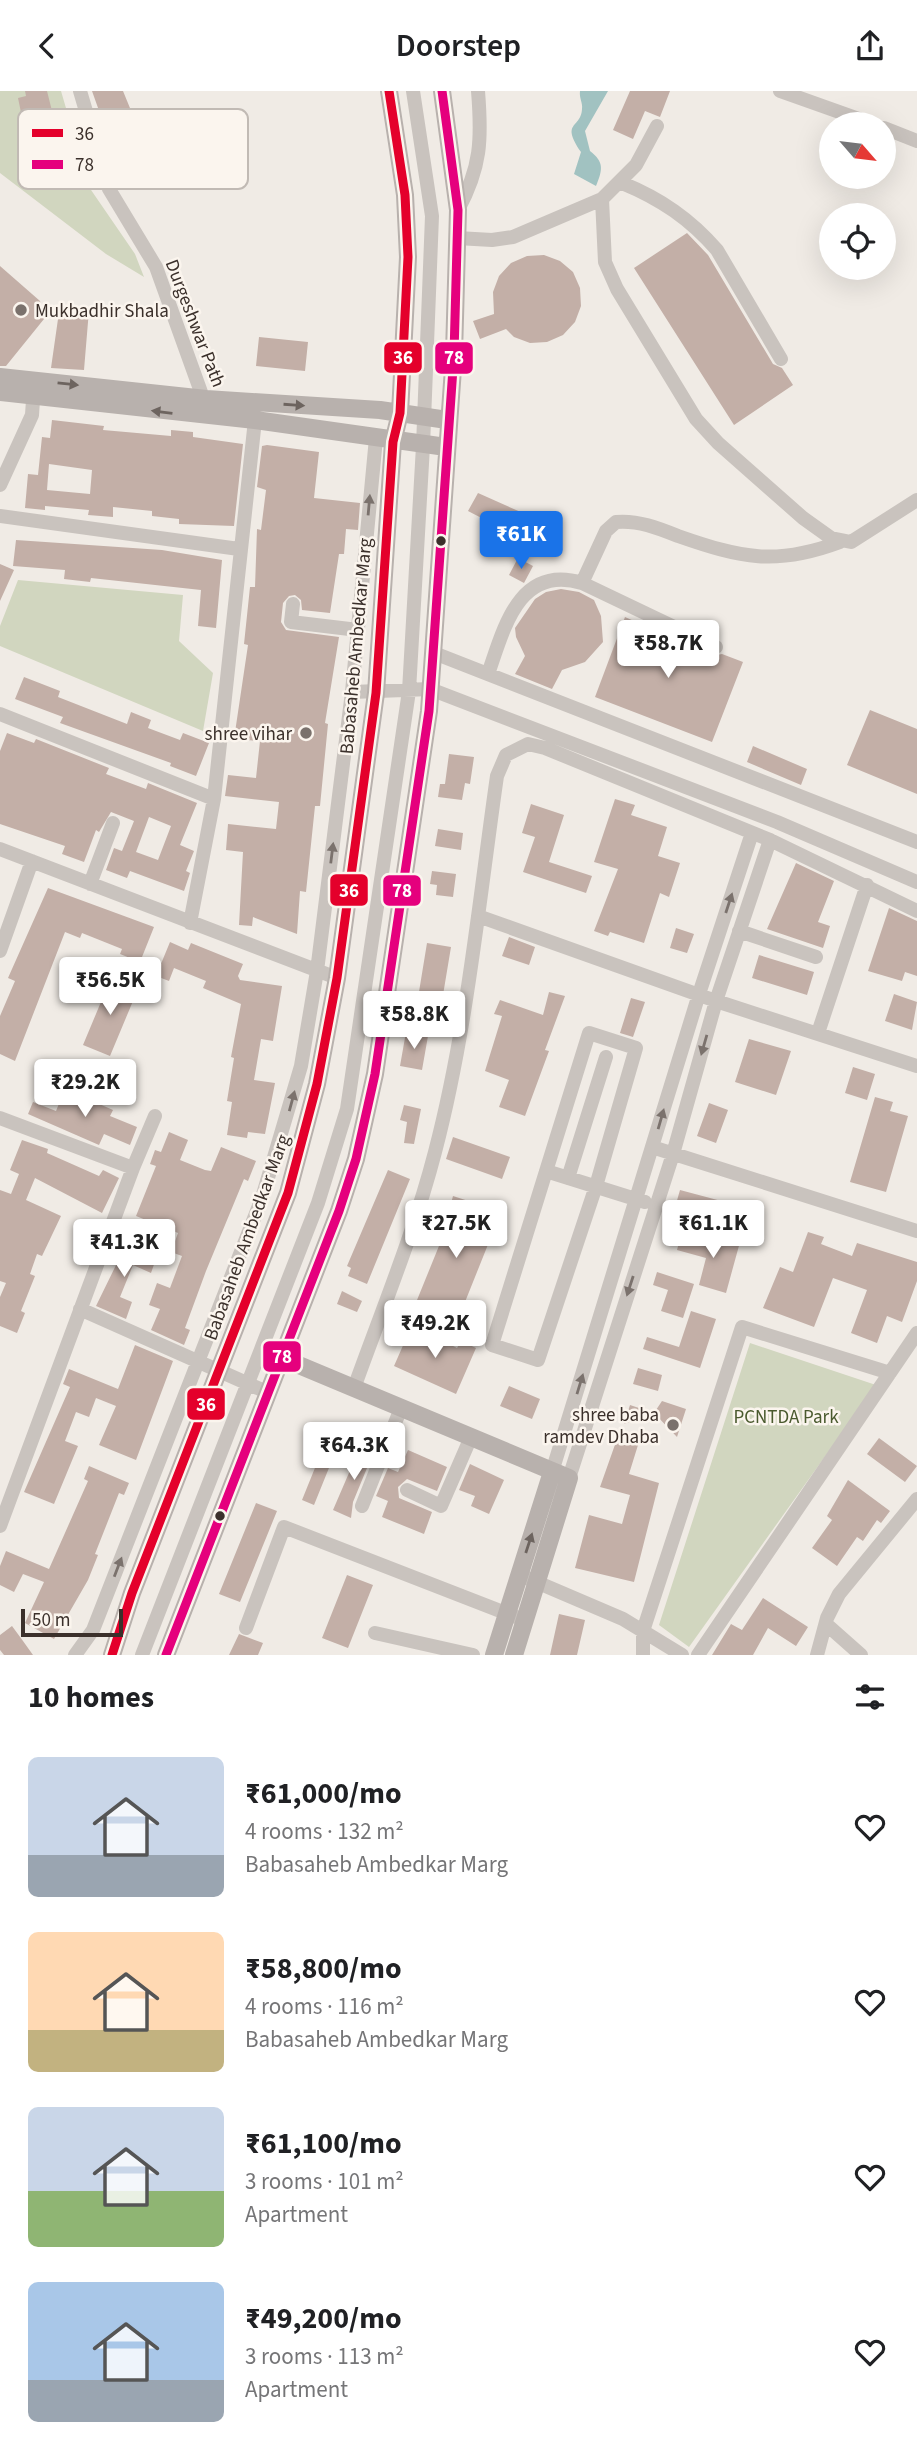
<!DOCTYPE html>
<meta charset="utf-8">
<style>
body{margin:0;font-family:"Source Sans 3",sans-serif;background:#f2f2f2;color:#202124;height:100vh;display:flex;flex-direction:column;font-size:26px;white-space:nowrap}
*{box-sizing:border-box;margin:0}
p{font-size:23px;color:#757577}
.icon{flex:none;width:38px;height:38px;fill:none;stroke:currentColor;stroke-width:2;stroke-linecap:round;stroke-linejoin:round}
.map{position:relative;height:1564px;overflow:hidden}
.details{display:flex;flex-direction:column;background:#fff;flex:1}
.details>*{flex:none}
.needle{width:46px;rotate:118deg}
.buttons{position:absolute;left:819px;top:21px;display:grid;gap:14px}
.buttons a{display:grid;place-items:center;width:77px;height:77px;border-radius:50%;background:#fff;box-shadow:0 7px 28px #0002;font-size:35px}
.scale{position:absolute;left:21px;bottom:18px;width:102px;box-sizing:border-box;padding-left:7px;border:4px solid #3b302b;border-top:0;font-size:19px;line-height:24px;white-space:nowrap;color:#3b302b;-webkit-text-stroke:5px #fbf5ee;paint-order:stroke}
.price{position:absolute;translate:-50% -60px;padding:0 16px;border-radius:7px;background:#fff;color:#222;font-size:23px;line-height:46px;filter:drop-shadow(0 2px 4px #0008)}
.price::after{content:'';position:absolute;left:50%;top:42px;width:21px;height:16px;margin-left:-10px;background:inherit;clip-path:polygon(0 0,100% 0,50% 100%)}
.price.selected{background:#1a73e8;color:#fff}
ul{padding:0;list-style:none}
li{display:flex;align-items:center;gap:21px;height:175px;padding:0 28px}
li span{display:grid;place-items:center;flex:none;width:196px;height:140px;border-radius:10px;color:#555}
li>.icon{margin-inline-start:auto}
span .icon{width:84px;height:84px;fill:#fffc;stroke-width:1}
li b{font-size:30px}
h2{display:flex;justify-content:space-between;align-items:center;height:84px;padding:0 28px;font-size:30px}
header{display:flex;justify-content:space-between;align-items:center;height:91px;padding:0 28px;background:#fff;font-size:32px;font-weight:600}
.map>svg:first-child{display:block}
.green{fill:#d1d6bf}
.water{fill:#a1c2c1}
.building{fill:#c3afa7;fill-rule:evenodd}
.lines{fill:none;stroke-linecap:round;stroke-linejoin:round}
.minor{stroke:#c9c3be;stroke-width:14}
.major{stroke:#b8b1ad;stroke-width:18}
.bus-1-casing{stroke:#fbf5ee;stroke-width:14}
.bus-2-casing{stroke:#fbf5ee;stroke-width:14}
.bus-1{stroke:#e4002b;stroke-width:9}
.bus-2{stroke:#e5007d;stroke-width:9}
.oneway{fill:#6d645f}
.oneway2{fill:#7b726d}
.poi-dot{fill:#7a716c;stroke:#fbf5ee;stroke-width:2.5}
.bus-dot{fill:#3b302b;stroke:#fbf5ee;stroke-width:2.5}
.labels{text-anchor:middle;stroke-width:5;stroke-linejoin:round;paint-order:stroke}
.poi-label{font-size:19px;fill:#3b302b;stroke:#fbf5ee;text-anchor:end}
.street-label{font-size:19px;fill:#3b302b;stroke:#fbf5ee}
.park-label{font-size:19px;fill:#4a5a2e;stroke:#fbf5ee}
.key{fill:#fbf5ee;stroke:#c1bab4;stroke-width:2}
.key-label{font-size:19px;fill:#3b302b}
.line-badge{stroke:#fbf5ee;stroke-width:2.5}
.badge-label{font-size:19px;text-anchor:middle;font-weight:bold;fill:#fff}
</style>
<header><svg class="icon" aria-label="back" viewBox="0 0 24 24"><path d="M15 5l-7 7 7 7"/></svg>Doorstep<svg class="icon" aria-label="share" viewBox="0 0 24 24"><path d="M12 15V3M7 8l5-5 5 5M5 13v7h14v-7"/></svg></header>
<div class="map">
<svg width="917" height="1564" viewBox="0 0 917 1564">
<rect width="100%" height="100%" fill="#f0ebe5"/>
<path class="green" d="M0,0H61L89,96L135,163L144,186L106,163L0,82Z
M18,489L183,504L179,550L213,582L203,640L0,555V535Z
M750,1252L876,1294L689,1556L659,1534Z"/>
<path class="water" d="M580,0H608L585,40L590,60C604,71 603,78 596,95L574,83L581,61C560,30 581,38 582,18C583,12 579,7 580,0Z"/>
<path class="building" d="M25,0H47L54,28L49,29L51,38L34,42L31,29L23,31L18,7L26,5Z
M92,0H123L132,22L103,31Z
M630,0H670L660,26L645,20L633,48L613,39Z
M687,142L708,164L773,273L782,277L793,294L734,334L634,177Z
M544,164L560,170L573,181L580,197L581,215L575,231L563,244L547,251L530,252L514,246L506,238L480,248L473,230L494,223L493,201L499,185L511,172L527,165Z
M0,175L40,210L44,228L6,275H0Z
M60,214L89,219L84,279L51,277Z
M259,246L308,251L305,280L256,275Z
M52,329L104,335L103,339L171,345V339L193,341V346L243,353L234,435L179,433V428L152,425V420L113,416V426L88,424L89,419L45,415V419L25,417L28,383L38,384L42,346L50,347ZM49,373L92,379L90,403L47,399Z
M267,354L319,361L314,407L360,412L358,439L346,438L344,463H339L330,522L302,519L301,509L295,504L289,505L283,512L281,531L286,539L339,546L325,632L328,633L320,715H315L306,801L300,800L297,843L253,826L252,835L239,834L243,761L226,759L228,733L276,738L279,711L225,705L228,684L256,687L260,650L234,648L248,554L244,553L250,496H255L257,438L261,439L266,399L257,396L262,355Z
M478,402L543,431L536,445L500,425L495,434L468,420Z
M16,449L162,459L222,469L216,537L198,535L201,499L91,487L90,491L64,488L65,479L13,475Z
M518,467L533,475L524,492L509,484Z
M0,473L14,479L0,510Z
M561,498L579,501L594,509L601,525L603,551L585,571L562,579L552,598L515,583L525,565L516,546L515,537L535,508L546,501Z
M625,526L712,565L722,563L743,571L712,651L595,606Z
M24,586L60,600L58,606L127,633L131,621L151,629L148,637L180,649L183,642L209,652L196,685L170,675L171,672L60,632L63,626L15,608Z
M870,619L917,638V703L847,674Z
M7,642L34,652L36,648L109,677L106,683L146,698L148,692L197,712L180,754L194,760L186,780L190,782L184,800L130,780L127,787L106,779L114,757L122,760L134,730L111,721L99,741L96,739L84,771L62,763L65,755L0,733V660ZM149,726L171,735L158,769L136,761Z
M753,655L807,678L801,694L747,671Z
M449,663L474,666L470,693L465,692L462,709L438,706L440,693H445Z
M615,708L635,714L631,724L667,736L658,765L680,772L669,806L660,802L644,852L610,841L608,845L594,840L618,778L594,771Z
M531,713L564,724L549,771L592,785L586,802L523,781L535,746L522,742Z
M438,738L463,742L461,759L435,755Z
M796,772L834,790L818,831L830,835L823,857L767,838Z
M432,780L456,783L453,806L436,804L437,794L430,793Z
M48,797L154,836L140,871L120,863L122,858L82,842L80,847L65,841L15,970L0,963V925L15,890L8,887Z
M889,817L917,830V885L905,881L902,890L868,880Z
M676,837L694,843L687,862L670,857Z
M509,846L535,856L529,874L502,865Z
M170,851L188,859L191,852L243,873L238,885L240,889L282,895L273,950L261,948L254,989L275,992L265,1043L248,1041L247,1047L227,1044L232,1011L227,1010L234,967L231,966L241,913L203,897L206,890L174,877L169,890L156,885Z
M427,852L451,856L441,916L417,913Z
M759,864L814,881L807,904L752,887Z
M111,887L138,898L110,965L83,954Z
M549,901L565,905L545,959L549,960L525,1025L499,1016L509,989L485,980L502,925L494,923L500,909L543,924Z
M894,903L917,911L912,939L885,930Z
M631,907L645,911L633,946L620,942Z
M406,941L428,945L422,979L400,975Z
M749,948L791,960L776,1004L735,991Z
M853,976L875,983L867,1009L845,1002Z
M65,998L113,1019L110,1025L137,1036L130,1054L104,1043L99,1054L28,1023L33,1011L56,1020Z
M875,1006L893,1011L890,1020L908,1025L886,1101L850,1091Z
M709,1012L728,1019L716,1052L697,1045Z
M404,1014L421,1018L414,1053L404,1052L407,1031L400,1029Z
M169,1041L188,1049L180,1069L205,1079L211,1080L221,1056L256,1070L248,1090L244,1088L206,1180L185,1237L190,1239L184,1254L151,1239L160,1218L149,1214L157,1192L170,1197L182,1165L171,1161L178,1142L136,1125L156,1075L150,1073L155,1059L161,1061Z
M453,1046L510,1066L502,1088L446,1068Z
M22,1049L48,1058L47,1062L99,1085L103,1079L119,1087L102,1122L35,1087L26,1109L61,1125L42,1165L37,1163L30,1183L35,1185L21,1220L25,1222L17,1242L0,1235V1206L6,1192L0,1190V1099L11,1103L19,1083L10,1079Z
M388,1079L410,1088L367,1193L348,1185L351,1177L347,1175Z
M680,1099L725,1111L719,1133L674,1120Z
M453,1105L493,1118L483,1148L489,1151L463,1216L466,1218L460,1233L415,1214L441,1150Z
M808,1141L824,1146L821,1153L852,1165L857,1152L917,1171V1190L902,1231L887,1225L877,1252L851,1242L867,1199L833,1187L814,1236L763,1217L780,1176L793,1181Z
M681,1144L711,1152L713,1144L740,1151L726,1202L699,1194L706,1167L677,1159Z
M122,1151L157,1165L151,1182L133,1174L120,1206L132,1211L126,1228L96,1215L119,1168L116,1167Z
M657,1181L694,1193L683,1227L661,1220L668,1199L653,1194Z
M342,1200L362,1210L357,1221L337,1213Z
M691,1220L716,1228L700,1277L643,1258L647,1246L679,1256Z
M412,1234L457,1257L461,1250L476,1257L456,1303L394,1275Z
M135,1254L173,1270L136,1369L99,1354L116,1315L96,1307L89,1326L76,1321L65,1350L78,1355L54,1413L24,1401L70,1296L63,1293L69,1278L118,1298Z
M638,1277L662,1284L658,1300L633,1293Z
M509,1295L540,1308L532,1328L500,1315Z
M662,1310L686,1318L677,1346L654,1322Z
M630,1314L654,1322L624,1333Z
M879,1347L917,1375L905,1391L867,1363Z
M617,1348L638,1354L629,1383L659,1392L634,1491L575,1477L589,1424L622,1433L630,1404L600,1396Z
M361,1354L374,1360L353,1411L351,1427L333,1419Z
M323,1357L335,1362L314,1414L302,1409Z
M408,1359L447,1376L437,1400L407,1388L398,1396L399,1407L432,1421L424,1443L382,1426L388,1410L376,1405L388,1377L398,1381Z
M470,1373L504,1389L489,1423L471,1415L475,1405L459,1399Z
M89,1375L129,1392L124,1404L119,1402L95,1463L98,1464L88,1489L54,1548L25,1532L44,1491L23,1483L14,1501L0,1494V1475L6,1460L49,1478L88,1390L84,1388Z
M848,1389L890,1420L881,1432L877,1429L863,1450L857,1446L837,1475L812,1457L832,1429L827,1425Z
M256,1412L277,1420L240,1511L219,1503Z
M347,1484L373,1494L348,1557L322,1547Z
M763,1507L808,1536L796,1555L768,1537L753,1564H712L731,1533L742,1539Z
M559,1523L585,1529L577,1564H550Z
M12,1535L23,1550L33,1564H4L0,1559V1544Z
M239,1543L263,1552L258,1564H229Z"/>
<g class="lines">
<path class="minor" d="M80,0L109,98L156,176L206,315
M780,0L873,33
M884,37L917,50
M622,92C661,108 690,128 717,159L781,268
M602,108L605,171L617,198L696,328L718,352L803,427L831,447L851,451L917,409
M458,119C481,76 482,49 478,0
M457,147L492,149L513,146L602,108L636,74L657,35
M0,394L32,324L34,294
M0,425L239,458
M582,492L606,440L616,431C638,429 658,437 678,445C741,467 776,475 840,451
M293,513L291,531L358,539
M434,562L917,751
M488,583C504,537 519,473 582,492L716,556
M352,601L430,598L777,731L917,791
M0,623L214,708
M0,758L337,887
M90,793L113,732
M478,825L716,910L917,975
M190,832L214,708L255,329
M739,840L816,866
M0,860L32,770
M589,942L636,957L596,1095L538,1269L492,1254Z
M818,942L867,794
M0,1027L133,1077
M652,1056L917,1140
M546,1080L645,1111
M568,1087L606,966
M80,1218L269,1302
M354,1297C382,1219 414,1142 435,1061C467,939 479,810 497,685L506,664L528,653L545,657L770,749L917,820
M552,1381L699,903L752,742
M569,1387L673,1063L716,910L770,749
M407,1399L441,1415L471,1346
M362,1415L401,1317
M0,1435L133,1077L155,1025
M527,1487L623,1528L682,1564
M826,1533L861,1564
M246,1537L284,1436L516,1526
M375,1542L473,1564
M75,1564L93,1539L262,1107L301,975L317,880L352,601L376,347
M142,1564L318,1112L347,1018L409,600L423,355L432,125L413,0
M643,1564V1540L742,1236L890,1282
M698,1564L917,1242
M817,1564L827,1527L839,1503L917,1408"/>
<path class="major" d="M0,286L206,308L380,319L447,329
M0,301L255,329L446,356
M282,1267L569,1387L514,1564
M112,1564L132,1502L288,1102L317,993L337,887L376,602L393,351L400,322L408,166L405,104L389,0
M166,1564L339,1120L356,1068L375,983L429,620L454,263L458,119L442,0
M494,1564L552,1381"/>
<defs>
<path id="bus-1" d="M112,1564L132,1502L288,1102L317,993L337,887L376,602L393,351L400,322L408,166L405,104L389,0"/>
<path id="bus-2" d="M166,1564L339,1120L356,1068L375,983L429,620L454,263L458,119L442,0"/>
</defs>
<use href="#bus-1" class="bus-1-casing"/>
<use href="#bus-2" class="bus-2-casing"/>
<use href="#bus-1" class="bus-1"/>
<use href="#bus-2" class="bus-2"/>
</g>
<defs><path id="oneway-solid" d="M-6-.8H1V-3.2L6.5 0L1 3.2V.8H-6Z" transform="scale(1.75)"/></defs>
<g class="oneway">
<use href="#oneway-solid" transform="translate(68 293) rotate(6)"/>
<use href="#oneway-solid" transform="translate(294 314) rotate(4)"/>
<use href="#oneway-solid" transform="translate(162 321) rotate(-173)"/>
<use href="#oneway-solid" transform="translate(529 1452) rotate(-72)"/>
</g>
<g class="oneway2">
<use href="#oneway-solid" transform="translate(369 414) rotate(-85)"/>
<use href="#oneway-solid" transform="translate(332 762) rotate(-83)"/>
<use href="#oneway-solid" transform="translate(729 812) rotate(-72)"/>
<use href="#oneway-solid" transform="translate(704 954) rotate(106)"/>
<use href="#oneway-solid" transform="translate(292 1010) rotate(-75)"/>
<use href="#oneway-solid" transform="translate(661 1028) rotate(-74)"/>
<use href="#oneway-solid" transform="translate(630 1195) rotate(108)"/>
<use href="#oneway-solid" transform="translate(580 1293) rotate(-73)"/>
<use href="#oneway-solid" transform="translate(118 1476) rotate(-69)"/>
</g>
<g class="poi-dot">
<circle cx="21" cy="219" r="7"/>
<circle cx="306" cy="642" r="7"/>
<circle cx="673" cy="1334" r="7"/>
</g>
<g class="bus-dot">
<circle cx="441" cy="450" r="6"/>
<circle cx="220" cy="1425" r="6"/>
</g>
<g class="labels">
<g class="poi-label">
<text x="35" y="226" text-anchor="start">Mukbadhir Shala</text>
<text x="292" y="649">shree vihar</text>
<text x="659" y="1330">shree baba<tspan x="659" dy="22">ramdev Dhaba</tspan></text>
</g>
<g class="street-label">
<text transform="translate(196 232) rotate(69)" y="7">Durgeshwar Path</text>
<text transform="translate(355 555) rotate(-85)" y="7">Babasaheb Ambedkar Marg</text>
<text transform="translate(246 1146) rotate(-70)" y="7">Babasaheb Ambedkar Marg</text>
</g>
<g class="park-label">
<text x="786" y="1332">PCNTDA Park</text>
</g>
</g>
<rect x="18" y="18" width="230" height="80" rx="10" class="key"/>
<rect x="32" y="38" width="31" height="8" fill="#e4002b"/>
<rect x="32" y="69" width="31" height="9" fill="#e5007d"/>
<g class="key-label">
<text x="75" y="49">36</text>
<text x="75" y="80">78</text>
</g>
<g class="line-badge">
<rect x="383" y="250" width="40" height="33" rx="7" fill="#e4002b"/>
<rect x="434" y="250" width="40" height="34" rx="7" fill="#e5007d"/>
<rect x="329" y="782" width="40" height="34" rx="7" fill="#e4002b"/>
<rect x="382" y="783" width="40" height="33" rx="7" fill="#e5007d"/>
<rect x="262" y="1249" width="40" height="33" rx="7" fill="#e5007d"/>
<rect x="186" y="1296" width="40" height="34" rx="7" fill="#e4002b"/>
</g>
<g class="badge-label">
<text x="403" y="273">36</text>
<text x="454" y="273">78</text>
<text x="349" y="806">36</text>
<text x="402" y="806">78</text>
<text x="282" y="1272">78</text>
<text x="206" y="1320">36</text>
</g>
</svg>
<div class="buttons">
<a><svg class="needle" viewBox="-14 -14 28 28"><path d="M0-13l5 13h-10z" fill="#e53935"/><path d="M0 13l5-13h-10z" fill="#757577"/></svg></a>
<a><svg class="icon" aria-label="locate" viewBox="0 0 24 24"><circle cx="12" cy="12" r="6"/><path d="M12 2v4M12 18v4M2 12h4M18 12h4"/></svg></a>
</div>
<div class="scale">50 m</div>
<b class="price selected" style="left:521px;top:480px">₹61K</b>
<b class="price" style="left:668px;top:589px">₹58.7K</b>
<b class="price" style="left:110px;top:926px">₹56.5K</b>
<b class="price" style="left:414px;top:960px">₹58.8K</b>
<b class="price" style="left:85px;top:1028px">₹29.2K</b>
<b class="price" style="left:456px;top:1169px">₹27.5K</b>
<b class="price" style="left:713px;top:1169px">₹61.1K</b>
<b class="price" style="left:124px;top:1188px">₹41.3K</b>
<b class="price" style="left:435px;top:1269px">₹49.2K</b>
<b class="price" style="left:354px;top:1391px">₹64.3K</b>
</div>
<section class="details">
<h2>10 homes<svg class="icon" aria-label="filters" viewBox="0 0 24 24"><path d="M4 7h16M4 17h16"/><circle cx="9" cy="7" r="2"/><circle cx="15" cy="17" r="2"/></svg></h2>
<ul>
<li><span style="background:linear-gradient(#c9d6e8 70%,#9aa5b1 0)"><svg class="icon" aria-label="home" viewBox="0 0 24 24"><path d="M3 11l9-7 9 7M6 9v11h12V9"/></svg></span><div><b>₹61,000/mo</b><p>4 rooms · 132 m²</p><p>Babasaheb Ambedkar Marg</p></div><svg class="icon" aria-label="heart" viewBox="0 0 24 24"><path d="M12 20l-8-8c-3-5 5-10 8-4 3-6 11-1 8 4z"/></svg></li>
<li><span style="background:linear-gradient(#ffd9b3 70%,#c2b280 0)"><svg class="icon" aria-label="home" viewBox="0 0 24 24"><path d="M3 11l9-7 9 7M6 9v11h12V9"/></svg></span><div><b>₹58,800/mo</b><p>4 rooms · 116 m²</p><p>Babasaheb Ambedkar Marg</p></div><svg class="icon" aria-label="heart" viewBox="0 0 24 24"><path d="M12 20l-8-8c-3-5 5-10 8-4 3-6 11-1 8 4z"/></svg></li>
<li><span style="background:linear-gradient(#c9d6e8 60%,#8fb573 0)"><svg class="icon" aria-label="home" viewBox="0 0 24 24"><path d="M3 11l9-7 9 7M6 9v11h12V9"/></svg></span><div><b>₹61,100/mo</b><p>3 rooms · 101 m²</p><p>Apartment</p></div><svg class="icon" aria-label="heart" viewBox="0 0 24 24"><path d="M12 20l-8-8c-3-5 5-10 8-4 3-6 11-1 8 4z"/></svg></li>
<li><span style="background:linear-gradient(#a9c7e8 70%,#9aa5b1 0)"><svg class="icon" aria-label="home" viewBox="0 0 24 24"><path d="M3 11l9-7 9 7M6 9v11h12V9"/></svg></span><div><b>₹49,200/mo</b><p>3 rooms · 113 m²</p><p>Apartment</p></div><svg class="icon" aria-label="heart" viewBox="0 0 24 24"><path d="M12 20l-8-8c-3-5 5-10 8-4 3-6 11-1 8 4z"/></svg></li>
</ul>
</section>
